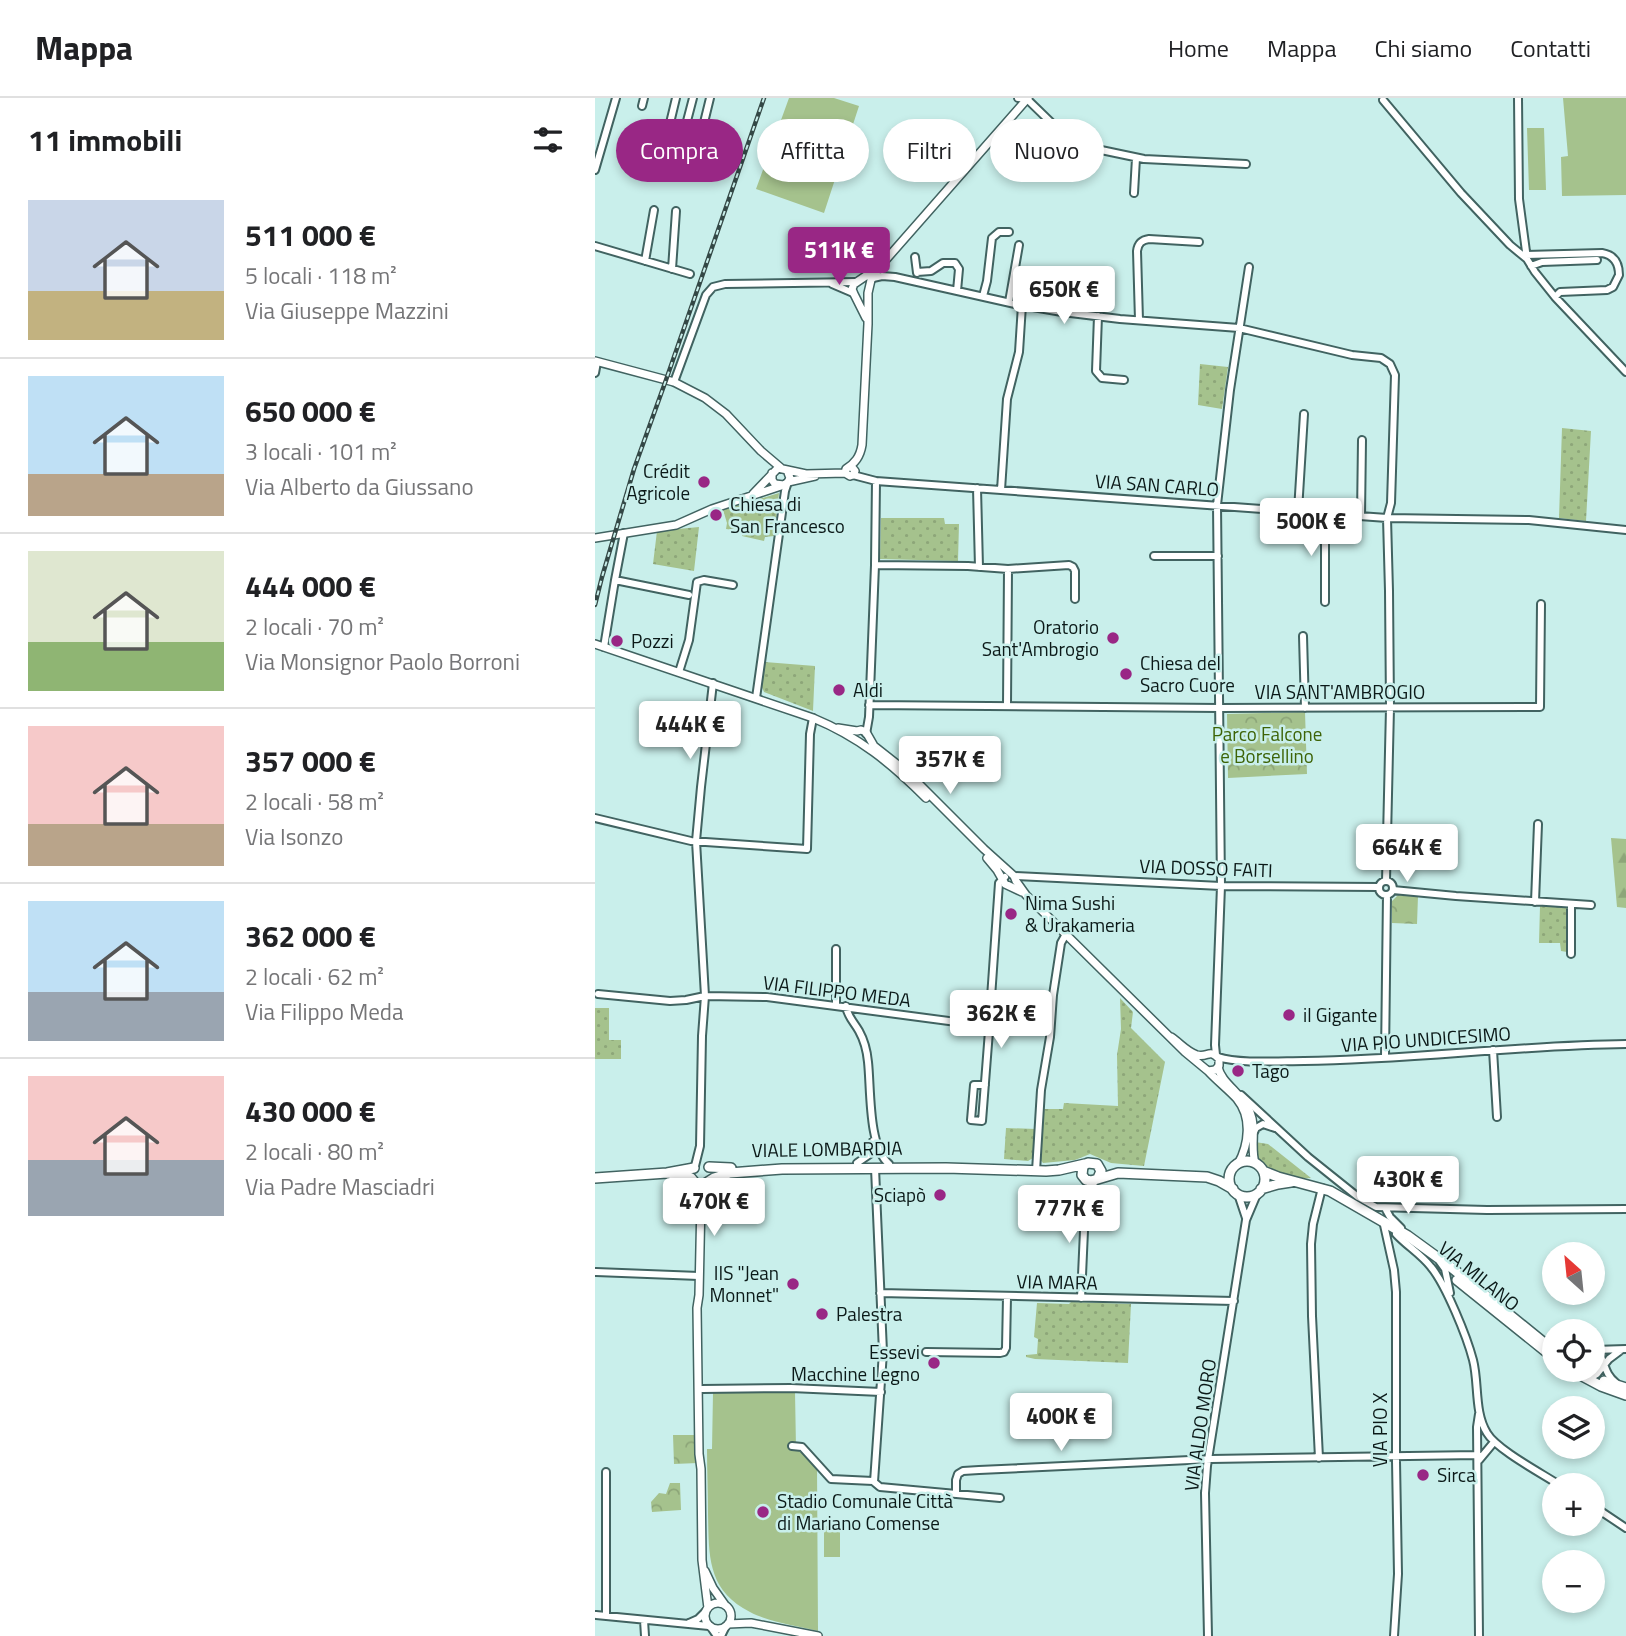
<!DOCTYPE html>
<html lang="it">
<meta charset="utf-8">
<style>
body{margin:0;font-family:"Titillium Web",sans-serif;background:#f2f2f2;color:#202124;height:100vh;display:flex;flex-direction:column;font-size:26px;white-space:nowrap}
*{box-sizing:border-box;margin:0}
p{font-size:23px;color:#757577}
.icon{flex:none;width:38px;height:38px;fill:none;stroke:currentColor;stroke-width:2;stroke-linecap:round;stroke-linejoin:round}
.map{position:relative;flex:1;overflow:hidden}
.details{display:flex;flex-direction:column;background:#fff;width:595px}
.details>*{flex:none}
.top-card{position:absolute;left:21px;top:21px;width:665px;height:63px;display:flex;gap:14px}
.needle{width:46px;rotate:333deg}
.controls{position:absolute;left:947px;top:1144px;display:grid;gap:14px}
.controls a{display:grid;place-items:center;width:63px;height:63px;border-radius:50%;background:#fff;box-shadow:0 4px 10px #0003;font-size:35px}
.price{position:absolute;translate:-50% -60px;padding:0 16px;border-radius:7px;background:#fff;color:#222;font-size:23px;line-height:46px;filter:drop-shadow(0 2px 4px #0008)}
.price::after{content:'';position:absolute;left:50%;top:42px;width:21px;height:16px;margin-left:-10px;background:inherit;clip-path:polygon(0 0,100% 0,50% 100%)}
.price.active{background:#992785;color:#fff}
ul{padding:0;list-style:none}
li{display:flex;align-items:center;gap:21px;height:175px;padding:0 28px}
li+li{border-top:2px solid #e0e0e0}
li span{display:grid;place-items:center;flex:none;width:196px;height:140px;border-radius:0px;color:#555}
li>.icon{margin-inline-start:auto}
span .icon{width:84px;height:84px;fill:#fffc;stroke-width:1}
li b{font-size:30px}
h2{display:flex;justify-content:space-between;align-items:center;height:84px;padding:0 28px;font-size:30px}
.pill{padding:0 24px;border-radius:32px;background:#fff;box-shadow:0 4px 10px #0003;font-size:24px;line-height:63px}
.pill.active{background:#992785;color:#fff}
header{display:flex;align-items:center;gap:42px;box-sizing:border-box;height:98px;padding:0 35px;background:#fff;border-bottom:2px solid #e0e0e0}
header strong{font-size:33px}
nav{display:flex;gap:38px;margin-inline-start:auto;font-size:24px}
main{display:flex;flex:1;min-height:0}
.map>svg:first-child{display:block}
.grass{fill:url(#grass-dots)}
.forest{fill:url(#forest-firs)}
.park{fill:url(#park-crowns)}
.pitch{fill:#a5c28d}
.lines{fill:none;stroke-linecap:round;stroke-linejoin:round}
.minor-casing{stroke:#416361;stroke-width:10}
.tertiary-casing{stroke:#416361;stroke-width:10}
.secondary-casing{stroke:#416361;stroke-width:12}
.minor{stroke:#fff;stroke-width:6}
.tertiary{stroke:#fff;stroke-width:7}
.secondary{stroke:#fff;stroke-width:9}
.rail-casing{stroke:#344846;stroke-width:4.5}
.rail{stroke:#c9efeb;stroke-width:2;stroke-dasharray:5;stroke-linecap:butt}
.poi-dot{fill:#992785;stroke:#c9efeb;stroke-width:2.5}
.labels{text-anchor:middle;stroke-width:5;stroke-linejoin:round;paint-order:stroke}
.poi-label{font-size:19px;fill:#0b1918;stroke:#c9efeb;text-anchor:start}
.street-label{font-size:19px;fill:#0b1918;stroke:#c9efeb}
.park-label{font-size:19px;fill:#3d6306;stroke:#c9efeb}
</style>
<header>
<strong>Mappa</strong>
<nav><a>Home</a><a>Mappa</a><a>Chi siamo</a><a>Contatti</a></nav>
</header>
<main>
<section class="details">
<h2>11 immobili<svg class="icon" aria-label="filters" viewBox="0 0 24 24"><path d="M4 7h16M4 17h16"/><circle cx="9" cy="7" r="2"/><circle cx="15" cy="17" r="2"/></svg></h2>
<ul>
<li><span style="background:linear-gradient(#c9d6e8 65%,#c2b280 0)"><svg class="icon" aria-label="home" viewBox="0 0 24 24"><path d="M3 11l9-7 9 7M6 9v11h12V9"/></svg></span><div><b>511 000 €</b><p>5 locali · 118 m²</p><p>Via Giuseppe Mazzini</p></div></li>
<li><span style="background:linear-gradient(#bfe0f5 70%,#b9a48a 0)"><svg class="icon" aria-label="home" viewBox="0 0 24 24"><path d="M3 11l9-7 9 7M6 9v11h12V9"/></svg></span><div><b>650 000 €</b><p>3 locali · 101 m²</p><p>Via Alberto da Giussano</p></div></li>
<li><span style="background:linear-gradient(#dfe7d0 65%,#8fb573 0)"><svg class="icon" aria-label="home" viewBox="0 0 24 24"><path d="M3 11l9-7 9 7M6 9v11h12V9"/></svg></span><div><b>444 000 €</b><p>2 locali · 70 m²</p><p>Via Monsignor Paolo Borroni</p></div></li>
<li><span style="background:linear-gradient(#f6c9c9 70%,#b9a48a 0)"><svg class="icon" aria-label="home" viewBox="0 0 24 24"><path d="M3 11l9-7 9 7M6 9v11h12V9"/></svg></span><div><b>357 000 €</b><p>2 locali · 58 m²</p><p>Via Isonzo</p></div></li>
<li><span style="background:linear-gradient(#bfe0f5 65%,#9aa5b1 0)"><svg class="icon" aria-label="home" viewBox="0 0 24 24"><path d="M3 11l9-7 9 7M6 9v11h12V9"/></svg></span><div><b>362 000 €</b><p>2 locali · 62 m²</p><p>Via Filippo Meda</p></div></li>
<li><span style="background:linear-gradient(#f6c9c9 60%,#9aa5b1 0)"><svg class="icon" aria-label="home" viewBox="0 0 24 24"><path d="M3 11l9-7 9 7M6 9v11h12V9"/></svg></span><div><b>430 000 €</b><p>2 locali · 80 m²</p><p>Via Padre Masciadri</p></div></li>
</ul>
</section>
<div class="map">
<svg width="1031" height="1538" viewBox="0 0 1031 1538">
<defs>
<pattern id="grass-dots" width="8" height="8" patternUnits="userSpaceOnUse" patternTransform="scale(1.75)"><rect width="8" height="8" fill="#a5c28d"/><path d="M2 2h.1M6 6h.1" fill="none" stroke="#8da679" stroke-width="1.8" stroke-linecap="round"/></pattern>
<pattern id="forest-firs" width="22" height="20" patternUnits="userSpaceOnUse" patternTransform="scale(1.75)"><rect width="22" height="20" fill="#a5c28d"/><path d="M5 1l3.5 6h-7zM16 11l3.5 6h-7z" fill="#8da679"/></pattern>
<pattern id="park-crowns" width="20" height="18" patternUnits="userSpaceOnUse" patternTransform="scale(1.75)"><rect width="20" height="18" fill="#a5c28d"/><path d="M2 6a3 3 0 1 1 6 0M12 15a3 3 0 1 1 6 0" fill="none" stroke="#8da679"/></pattern>
</defs>
<rect width="100%" height="100%" fill="#c9efeb"/>
<path class="grass" d="M605,266L633,269L627,311L603,307Z
M967,330L996,333L991,423L964,420Z
M184,395L179,438L170,439L169,443L147,438V433L131,431L132,425L128,412Z
M286,420H349L350,426H364L363,463L285,461Z
M104,429L99,473L58,466L62,433Z
M170,564L220,568L218,613L169,594L166,587Z
M945,808H973L972,854L966,853L965,845H944Z
M525,900L538,914L536,930L570,964L549,1068L516,1065L495,1056L480,1062L448,1065L444,1060L449,1011H468L469,1005L523,1008L522,957L526,931Z
M0,910H14V942H26V961H0Z
M411,1030L441,1031L438,1060L433,1063L409,1061Z
M660,1044L673,1046L716,1080C699,1081 672,1078 662,1061C659,1056 660,1050 660,1044Z
M476,1204L536,1206L533,1265L440,1261L431,1259V1257L442,1256L443,1241L439,1239L442,1205L474,1206Z"/>
<path class="forest" d="M1016,740L1031,741V810L1022,809Z"/>
<path class="park" d="M710,614L712,676L633,680L632,616Z
M804,796L823,798L822,826L797,825V803Z
M78,1337H102L103,1365L79,1366Z
M75,1385H85L86,1412L57,1414L56,1404L64,1395L71,1396Z"/>
<path class="pitch" d="M194,0H239L264,8L229,115L161,91Z
M968,0H1031V97L967,98L966,59L973,58Z
M932,30H949L951,92H934Z
M200,1294L201,1350L222,1369L223,1533C202,1528 174,1524 155,1514C112,1492 114,1458 113,1416C113,1395 112,1373 112,1351H117L118,1295Z
M229,1428H245V1459H229Z"/>
<g class="lines">
<defs>
<path id="minor" d="M423,0L432,1L470,38L487,48L549,61L651,66
M923,0L924,101L932,161L940,174L960,199L1031,274
M788,2L866,95L915,147L932,161
M47,8L49,0
M104,45L115,0
M69,50L81,0
M0,72L21,0
M79,73L98,0
M539,95L541,60
M0,148L95,176
M931,157L1007,155C1019,157 1024,165 1024,177L1018,189L1012,192L965,194L960,199
M320,159L322,175
M50,163L59,112
M936,168L947,164L1002,162
M77,171L81,113
M322,174L336,173L348,165H360L364,171L362,193
M278,180L287,178L300,179L420,206L467,214L525,221L644,230L757,257L786,260L795,266L800,277L796,405L792,420L794,493L795,610L791,783
M237,186L258,195
M388,198L392,183L397,140L404,134H414
M414,204L424,147
M503,218L501,273L507,280L529,282
M544,222L542,153C543,145 547,142 554,141L604,144
M0,275L2,264
M79,284L111,197L118,189L130,186L261,184
M258,377L281,383L792,420L934,422L1031,432
M382,390L384,469
M406,392L412,301L424,254L427,207
M703,413L709,316
M730,415V504
M766,418L767,342
M559,458H623
M280,467L373,468L413,471L474,467L478,469L480,473V501
M20,482L94,497
M708,538L710,610
M9,549L20,482L29,435
M84,574L94,542L102,484L109,482L138,487
M161,600L190,393L193,384
M274,607L625,610L945,609L946,506
M412,607L413,471
M271,636L274,619L280,467L281,383
M0,720L96,743L212,751L215,636L218,620
M419,778L626,788L784,789
M784 790a7 7 0 1 1 14 0a7 7 0 1 1-14 0Z
M798,792L861,798L996,807
M940,804L943,726
M241,851V907
M976,856V806
M3,896L75,903L91,902L110,898L172,899L369,925C380,927 392,927 395,914L404,785L410,779
M251,908C252,918 259,924 264,933C269,942 272,953 273,964C276,991 273,1049 294,1066
M898,952L902,1019
M621,957L620,947L626,788L622,407L635,292L654,169
M623,959C643,966 686,963 709,963C816,962 923,947 1031,946
M790,959L792,797
M390,987H379L376,1022L387,1023L394,933L391,922
M646,997L713,1059L763,1099L781,1109L892,1112L1031,1111
M659,1034L661,1030L668,1026L680,1030
M262,1065L275,1056L278,1043
M100,1068L105,1048L107,938L110,898L101,743L106,689L118,585
M280,1070L288,1254L279,1384L285,1389L405,1400
M441,1073L446,992L455,939L458,897L466,845L471,836
M643,1096L651,1120
M790,1110L795,1119L806,1130
M789,1127L799,1172L801,1194V1363L803,1476L799,1538
M801,1136C812,1148 826,1156 836,1169C851,1187 872,1239 878,1262C884,1285 879,1314 892,1335C902,1352 948,1376 966,1388
M845,1164L850,1171L855,1195
M1,1174L104,1178
M285,1195L639,1203
M486,1200L490,1110L500,1082
M999,1252L1031,1251
M1002,1253C1011,1263 1008,1275 1021,1285
M331,1254L405,1255L409,1254L411,1250L412,1199
M992,1278L997,1279L1002,1276L1014,1261L1026,1252
M107,1291L196,1290L286,1294
M197,1348L207,1349L236,1381L278,1383
M724,1360L717,1218L716,1146L718,1126L727,1090
M884,1362L899,1344
M11,1374V1518
M361,1395V1382L363,1376L368,1373L384,1372L616,1361L883,1357
M998,1408L1031,1430
M1,1517L114,1528
M49,1522L50,1538
M94,1525L103,1521L111,1513
M115,1528L122,1538
M126,1538L131,1528
M613,1538L610,1395L612,1368L651,1122L662,1096
M884,1538L882,1329L884,1316"/>
<path id="tertiary" d="M259,196L257,191L259,186L281,171
M259,196L271,220
M0,263L79,284L110,300L131,316L166,353L186,370
M177,375V382L180,386L189,387L193,384L195,380L192,372
M250,375L251,371C260,365 265,359 267,347L273,226V195L276,182L288,165L433,0
M193,384L220,378
M158,396L183,370L211,376L250,375L255,378L258,377L260,373L256,368
M0,440L81,427L117,411L186,388
M0,546L218,620C264,639 296,665 331,700
M243,630L262,633L266,632L271,634L279,648L312,674L389,751L419,778L421,783L431,797L590,954L613,973L620,972L624,968V961C614,950 613,960 602,957C592,954 585,945 576,939
M392,760L402,772L410,786L427,794
M623,969C626,985 648,996 655,1014C662,1031 655,1048 660,1065
M613,973C622,983 633,991 642,1001C657,1019 654,1046 643,1066
M101,1086L105,1094L106,1102L104,1197L102,1210L104,1356L106,1371L107,1462L113,1510
M110,1473L118,1490L130,1507
M110 1518a13 13 0 1 1 26 0a13 13 0 1 1-26 0Z
M133,1526L156,1525L223,1538"/>
<path id="secondary" d="M634 1081a18 18 0 1 1 36 0a18 18 0 1 1-36 0Z
M114,1069L136,1070
M668,1073L683,1079L735,1093L813,1138L857,1170L959,1253
M72,1075L89,1077L96,1080L101,1086L108,1087L119,1080L135,1075L187,1071L351,1070L451,1073L464,1072L490,1066
M0,1080L72,1075L99,1070
M503,1080L506,1073L502,1066L493,1065L488,1068L487,1077L491,1082L496,1083L523,1075L612,1079L624,1083L638,1091
M666,1091L683,1086L696,1084
M862,1182L959,1260
M976,1272L1006,1288L1031,1297
M1009,1283L1031,1290"/>
</defs>
<use href="#minor" class="minor-casing"/>
<use href="#tertiary" class="tertiary-casing"/>
<use href="#secondary" class="secondary-casing"/>
<use href="#minor" class="minor"/>
<use href="#tertiary" class="tertiary"/>
<use href="#secondary" class="secondary"/>
<defs>
<path id="rail" d="M0,507L7,479L39,371L71,282L169,0"/>
</defs>
<use href="#rail" class="rail-casing"/>
<use href="#rail" class="rail"/>
</g>
<g class="poi-dot">
<circle cx="109" cy="384" r="7"/>
<circle cx="121" cy="417" r="7"/>
<circle cx="518" cy="540" r="7"/>
<circle cx="22" cy="543" r="7"/>
<circle cx="531" cy="576" r="7"/>
<circle cx="244" cy="592" r="7"/>
<circle cx="416" cy="816" r="7"/>
<circle cx="694" cy="917" r="7"/>
<circle cx="643" cy="973" r="7"/>
<circle cx="345" cy="1097" r="7"/>
<circle cx="198" cy="1186" r="7"/>
<circle cx="227" cy="1216" r="7"/>
<circle cx="339" cy="1265" r="7"/>
<circle cx="828" cy="1377" r="7"/>
<circle cx="168" cy="1414" r="7"/>
</g>
<g class="labels">
<g class="poi-label">
<text x="95" y="380" text-anchor="end">Crédit<tspan x="95" dy="22">Agricole</tspan></text>
<text x="135" y="413">Chiesa di<tspan x="135" dy="22">San Francesco</tspan></text>
<text x="504" y="536" text-anchor="end">Oratorio<tspan x="504" dy="22">Sant'Ambrogio</tspan></text>
<text x="36" y="550">Pozzi</text>
<text x="545" y="572">Chiesa del<tspan x="545" dy="22">Sacro Cuore</tspan></text>
<text x="258" y="599">Aldi</text>
<text x="430" y="812">Nima Sushi<tspan x="430" dy="22">&amp; Urakameria</tspan></text>
<text x="708" y="924">il Gigante</text>
<text x="657" y="980">Tago</text>
<text x="331" y="1104" text-anchor="end">Sciapò</text>
<text x="184" y="1182" text-anchor="end">IIS "Jean<tspan x="184" dy="22">Monnet"</tspan></text>
<text x="241" y="1223">Palestra</text>
<text x="325" y="1261" text-anchor="end">Essevi<tspan x="325" dy="22">Macchine Legno</tspan></text>
<text x="842" y="1384">Sirca</text>
<text x="182" y="1410">Stadio Comunale Città<tspan x="182" dy="22">di Mariano Comense</tspan></text>
</g>
<g class="street-label">
<text transform="translate(562 387) rotate(4)" y="7">VIA SAN CARLO</text>
<text x="745" y="601">VIA SANT'AMBROGIO</text>
<text transform="translate(611 770) rotate(2)" y="7">VIA DOSSO FAITI</text>
<text transform="translate(242 893) rotate(7)" y="7">VIA FILIPPO MEDA</text>
<text transform="translate(831 941) rotate(-4)" y="7">VIA PIO UNDICESIMO</text>
<text transform="translate(232 1051) rotate(-1)" y="7">VIALE LOMBARDIA</text>
<text transform="translate(884 1178) rotate(39)" y="7">VIA MILANO</text>
<text transform="translate(462 1184) rotate(1)" y="7">VIA MARA</text>
<text transform="translate(605 1327) rotate(-82)" y="7">VIA ALDO MORO</text>
<text transform="translate(785 1332) rotate(-90)" y="7">VIA PIO X</text>
</g>
<g class="park-label">
<text x="672" y="643">Parco Falcone<tspan x="672" dy="22">e Borsellino</tspan></text>
</g>
</g>
</svg>
<div class="controls">
<a><svg class="needle" viewBox="-14 -14 28 28"><path d="M0-13l5 13h-10z" fill="#e53935"/><path d="M0 13l5-13h-10z" fill="#757577"/></svg></a>
<a><svg class="icon" aria-label="locate" viewBox="0 0 24 24"><circle cx="12" cy="12" r="6"/><path d="M12 2v4M12 18v4M2 12h4M18 12h4"/></svg></a>
<a><svg class="icon" aria-label="layers" viewBox="0 0 24 24"><path d="M12 4l9 5-9 5-9-5zM3 14l9 5 9-5"/></svg></a>
<a>+</a>
<a>−</a>
</div>
<b class="price active" style="left:244px;top:189px">511K €</b>
<b class="price" style="left:469px;top:228px">650K €</b>
<b class="price" style="left:716px;top:460px">500K €</b>
<b class="price" style="left:95px;top:663px">444K €</b>
<b class="price" style="left:355px;top:698px">357K €</b>
<b class="price" style="left:812px;top:786px">664K €</b>
<b class="price" style="left:406px;top:952px">362K €</b>
<b class="price" style="left:813px;top:1118px">430K €</b>
<b class="price" style="left:119px;top:1140px">470K €</b>
<b class="price" style="left:474px;top:1147px">777K €</b>
<b class="price" style="left:466px;top:1355px">400K €</b>
<div class="top-card">
<a class="pill active">Compra</a>
<a class="pill">Affitta</a>
<a class="pill">Filtri</a>
<a class="pill">Nuovo</a>
</div>
</div>
</main>
